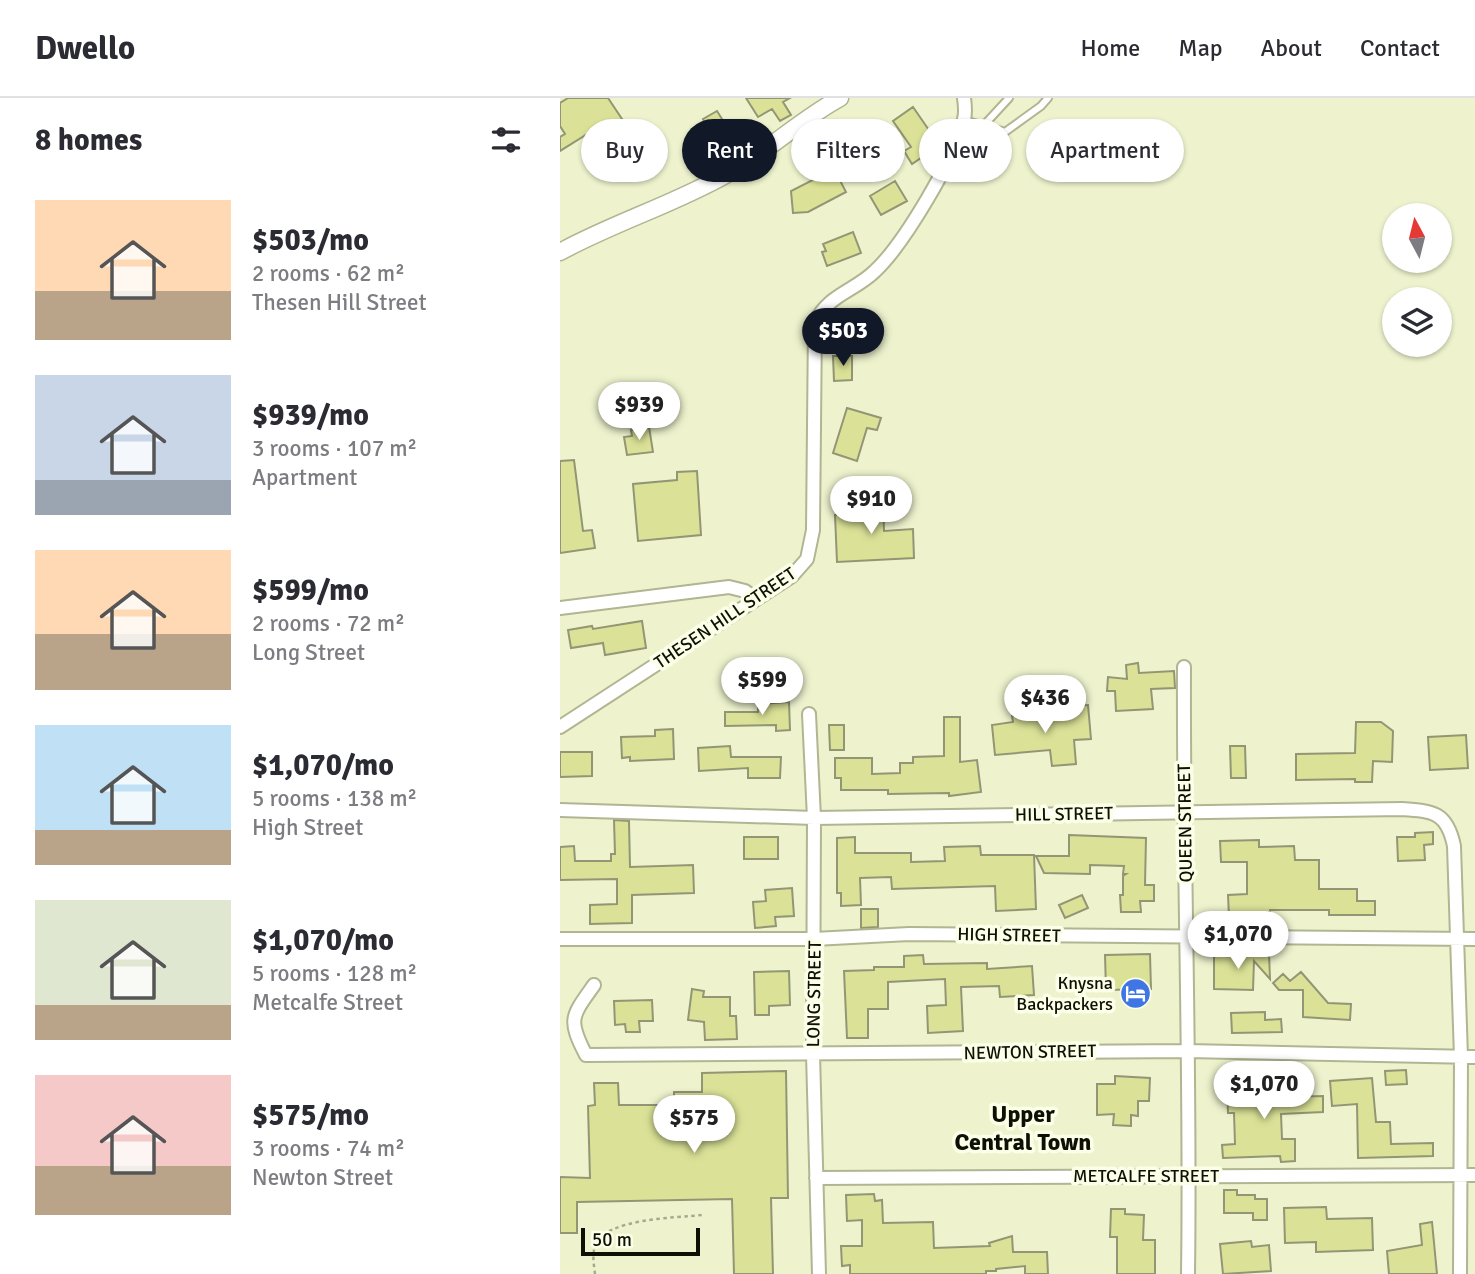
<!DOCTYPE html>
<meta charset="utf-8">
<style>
body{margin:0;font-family:Signika,sans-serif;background:#f2f2f3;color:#2b2b33;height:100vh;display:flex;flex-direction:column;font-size:26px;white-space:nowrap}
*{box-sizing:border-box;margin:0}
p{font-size:23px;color:#7c7c81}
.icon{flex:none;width:38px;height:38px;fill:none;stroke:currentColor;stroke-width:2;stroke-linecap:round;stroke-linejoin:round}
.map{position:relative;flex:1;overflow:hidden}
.drawer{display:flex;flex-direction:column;background:#fff;width:560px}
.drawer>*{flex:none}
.guide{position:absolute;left:21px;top:21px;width:665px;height:63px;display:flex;gap:14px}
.needle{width:46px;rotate:353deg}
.controls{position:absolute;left:822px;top:105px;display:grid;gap:14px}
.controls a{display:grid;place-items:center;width:70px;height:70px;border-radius:50%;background:#fff;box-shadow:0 2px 5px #0004;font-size:35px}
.scale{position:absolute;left:21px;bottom:18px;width:119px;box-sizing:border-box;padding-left:7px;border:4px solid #0f1005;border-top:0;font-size:19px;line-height:24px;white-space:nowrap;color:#0f1005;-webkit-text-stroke:5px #fcffe8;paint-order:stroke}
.price{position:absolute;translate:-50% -60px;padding:0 16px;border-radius:24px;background:#fff;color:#222;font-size:23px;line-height:46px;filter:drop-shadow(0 2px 4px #0008)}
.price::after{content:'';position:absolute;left:50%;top:42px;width:21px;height:16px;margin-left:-10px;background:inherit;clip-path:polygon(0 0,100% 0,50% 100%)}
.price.active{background:#111827;color:#fff}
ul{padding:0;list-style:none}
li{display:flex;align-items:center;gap:21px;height:175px;padding:0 35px}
li span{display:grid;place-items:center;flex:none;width:196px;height:140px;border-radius:0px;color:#555}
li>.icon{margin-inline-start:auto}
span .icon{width:84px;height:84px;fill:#fffc;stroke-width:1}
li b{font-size:30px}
h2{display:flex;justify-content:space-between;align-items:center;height:84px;padding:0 35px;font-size:30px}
.pill{padding:0 24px;border-radius:32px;background:#fff;box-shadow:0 2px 5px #0004;font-size:24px;line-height:63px}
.pill.active{background:#111827;color:#fff}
header{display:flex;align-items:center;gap:42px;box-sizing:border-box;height:98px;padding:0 35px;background:#fff;border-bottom:2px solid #e1e1e2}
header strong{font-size:33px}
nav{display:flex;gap:38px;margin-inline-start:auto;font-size:24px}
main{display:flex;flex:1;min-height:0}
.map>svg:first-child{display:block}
.building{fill:#dbe297;stroke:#939674;stroke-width:2}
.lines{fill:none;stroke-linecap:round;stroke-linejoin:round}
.service-casing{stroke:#b1b591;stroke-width:10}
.minor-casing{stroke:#b1b591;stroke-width:16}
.tertiary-casing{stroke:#b1b591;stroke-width:19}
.path{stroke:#a6aa8d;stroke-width:2.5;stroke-dasharray:3.5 3.5;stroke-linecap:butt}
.service{stroke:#fff;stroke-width:6}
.minor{stroke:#fff;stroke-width:12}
.tertiary{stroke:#fff;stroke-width:16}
.labels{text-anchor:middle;stroke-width:7;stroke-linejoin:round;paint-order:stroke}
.street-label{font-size:18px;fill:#0f1005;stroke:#fcffe8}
.poi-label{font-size:18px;fill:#0f1005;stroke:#fcffe8;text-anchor:end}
.district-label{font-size:24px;font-weight:bold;fill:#0f1005;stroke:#fcffe8}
</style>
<header>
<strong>Dwello</strong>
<nav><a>Home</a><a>Map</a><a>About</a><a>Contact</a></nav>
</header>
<main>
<section class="drawer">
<h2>8 homes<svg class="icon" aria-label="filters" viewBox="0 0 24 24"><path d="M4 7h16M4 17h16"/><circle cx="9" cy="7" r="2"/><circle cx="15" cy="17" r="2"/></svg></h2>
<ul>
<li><span style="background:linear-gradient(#ffd9b3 65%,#b9a48a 0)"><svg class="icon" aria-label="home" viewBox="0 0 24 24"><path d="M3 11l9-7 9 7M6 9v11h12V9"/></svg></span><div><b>$503/mo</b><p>2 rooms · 62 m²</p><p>Thesen Hill Street</p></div></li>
<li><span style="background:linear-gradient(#c9d6e8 75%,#9aa5b1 0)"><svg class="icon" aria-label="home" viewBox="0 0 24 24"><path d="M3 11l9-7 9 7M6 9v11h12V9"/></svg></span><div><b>$939/mo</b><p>3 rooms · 107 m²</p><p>Apartment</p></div></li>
<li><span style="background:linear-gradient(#ffd9b3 60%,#b9a48a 0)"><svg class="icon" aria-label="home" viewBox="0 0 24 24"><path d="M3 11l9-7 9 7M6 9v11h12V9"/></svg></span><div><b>$599/mo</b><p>2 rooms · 72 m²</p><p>Long Street</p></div></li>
<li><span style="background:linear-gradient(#bfe0f5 75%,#b9a48a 0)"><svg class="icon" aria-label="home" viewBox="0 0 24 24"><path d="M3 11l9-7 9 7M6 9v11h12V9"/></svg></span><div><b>$1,070/mo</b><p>5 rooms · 138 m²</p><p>High Street</p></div></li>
<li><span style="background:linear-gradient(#dfe7d0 75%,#b9a48a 0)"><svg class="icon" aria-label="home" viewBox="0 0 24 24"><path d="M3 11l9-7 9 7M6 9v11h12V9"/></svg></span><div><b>$1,070/mo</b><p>5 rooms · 128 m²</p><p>Metcalfe Street</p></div></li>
<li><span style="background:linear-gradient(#f6c9c9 65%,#b9a48a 0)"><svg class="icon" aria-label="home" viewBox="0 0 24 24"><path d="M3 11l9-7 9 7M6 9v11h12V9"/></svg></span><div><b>$575/mo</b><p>3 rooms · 74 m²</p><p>Newton Street</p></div></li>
</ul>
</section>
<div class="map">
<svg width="915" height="1176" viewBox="0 0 915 1176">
<rect width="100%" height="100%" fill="#eef3ce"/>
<path class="building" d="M8,0H48L66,27L47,39L40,28L0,53V39L5,36L0,28V5Z
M186,0H230L223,4L231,17L220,23L212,11L198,19Z
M353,9L373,38L365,44L371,53L352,66L344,53L351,49L333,23Z
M157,13L172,37L157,45L143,21Z
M274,71L286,94L248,114L233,115L231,93Z
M335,83L347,103L321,117L310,98Z
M293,134L301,155L267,168L262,154L266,153L263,146Z
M273,258H292V282L274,283Z
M287,310L321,320L317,332L307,330L297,363L273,355Z
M89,329L93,354L67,357L64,339L72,338L71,332Z
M14,362L23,433L32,432L35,450L0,455V363Z
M137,373L141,437L78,443L73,386L117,382V374Z
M323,400L324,433L353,431L354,460L277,464L275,417L301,416V401Z
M82,523L86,550L45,557L43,545L11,550L8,532L32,528L33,531Z
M578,565L579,575L614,573L615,590L591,591L593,611L556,613L555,593H547L548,579L567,581L566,567Z
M229,604L230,632L216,633V627L165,628V614H198V606Z
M528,607L531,641L514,642L516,666L492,668L490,652L435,657L432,627L453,624L452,618L470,616V620L506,618L505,609Z
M384,619H400V664L417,662L421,694L389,698V695L328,696V692H281V680H275V660H312V676L340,675V665H353V659L384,658Z
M796,624H821L833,633L832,664L813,663L812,684H795V681L736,682V656L795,655Z
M269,627H284V652H270Z
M113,631L114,661L70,663V659L62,660L61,639L95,638V632Z
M906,637L908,670L870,672L868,639Z
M170,648L171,659H221L220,680H188V670L139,673L138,650Z
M670,648H685L686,680H671Z
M0,654H32V678L0,679Z
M54,722L69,723L70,769L133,767L134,795L72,797V825L30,826V807L57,806V781L0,782V749L14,748L15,763H51V756H55Z
M873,734V746L864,747L865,762L838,763L837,739H855V735Z
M509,737L586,740L585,787H594V803H580L581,814H561L560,797H563V778L566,776H563L564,768L530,767V776L484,775L476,758H509Z
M184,739H218V761H184Z
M295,739V755H351V764L385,763L384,749L420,748L421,757H474L476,811L436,813L435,788L332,791L331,779L300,780L301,807L281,808V795H277V740Z
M699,742V749L734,748L735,762H759V791H797V803H815V817H769V812H710V814L696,815V818L669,819L668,797L687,796V764H661L660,743Z
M232,790L234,818L215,819L216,828L195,830L193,804L206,803L205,792Z
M522,797L528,810L505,820L499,807Z
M301,811H318V829L301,830Z
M696,855H709L710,881L694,863L693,892L654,891V857L696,858Z
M590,856L591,891L546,892L545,857Z
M363,857L364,866L427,865V871L472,868L474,897L440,899L439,888L401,889L403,933L368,935L367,908L386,907L385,881L328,884V911H308V940H287L284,873L314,872V869H344V858Z
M229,873L230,907L209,908V917H195L194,874Z
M741,874L768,905L791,906L790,922L743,919V892H719L713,885L723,876L730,883Z
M132,891L144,893L143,899H170V918H176L177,941L145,942L144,924L128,922Z
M92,902L93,923H79L80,934H66L65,926L55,927L54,903Z
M705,914V922L721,921L722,934L672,935L671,915Z
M846,972L847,986L826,987L825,973Z
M226,973L228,1100H211L213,1176H174L172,1101L17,1104V1135H0V1079L30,1080L28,1008L35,1007L34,985H58L59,1007H114V994H142V975Z
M555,978L590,980L589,1003H578V1018L571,1017V1028L553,1027L554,1016L537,1017V986H555Z
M812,980L816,1024H830L831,1046L873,1045V1058L798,1060L797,1006L772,1008L770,983Z
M705,987V989H726V999L763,998V1014L721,1016L722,1041H735V1063L721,1064L720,1058L663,1060L662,1047L675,1046L674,1015H668L667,989Z
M664,1092H677V1097H695V1101H707V1122H693V1115H664Z
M314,1096L315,1103L322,1102L323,1125L373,1124L374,1150L430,1148L429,1145L452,1138L453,1154H487L488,1176H465V1168L436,1171V1173H426V1176H290V1167L282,1168L281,1148H302V1122L287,1123L286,1097Z
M766,1109L767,1121L812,1120L813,1152L756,1154V1144L725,1145L724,1110Z
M551,1111H565V1116L584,1117L583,1142H595V1176H557V1139H550Z
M872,1124L877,1176H829L827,1153L862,1147L860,1126Z
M691,1143L692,1149L709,1147L711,1173L663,1176L660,1146Z"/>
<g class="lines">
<defs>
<path id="service" d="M404,22L445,34L481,8L488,0
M425,26L449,0"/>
<path id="minor" d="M0,510L169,489L185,493L196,501
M624,569C623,771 631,973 628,1176
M249,616L254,720L253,956L259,1176
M0,629L232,478L247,461L253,432L255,225C267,197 295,193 315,173C343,147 396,59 404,21C406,14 405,7 404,0
M0,712L254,720L842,711C873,713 887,714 894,748L901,959L900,1176
M0,841H254L349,836L915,841
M34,887C12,918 7,921 26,957L627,953L915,959
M256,1080L915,1077"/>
<path id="tertiary" d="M0,154C55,124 115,106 169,75C208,53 240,22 280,0"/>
</defs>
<use href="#service" class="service-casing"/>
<use href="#minor" class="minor-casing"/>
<use href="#tertiary" class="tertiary-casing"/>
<path class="path" d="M35,1176C34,1167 32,1157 35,1148C45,1120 115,1120 142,1117"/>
<use href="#service" class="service"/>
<use href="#minor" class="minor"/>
<use href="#tertiary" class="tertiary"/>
</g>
<defs>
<symbol id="hotel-disc" viewBox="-11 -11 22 22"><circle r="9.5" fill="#4075e5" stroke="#fcffe8"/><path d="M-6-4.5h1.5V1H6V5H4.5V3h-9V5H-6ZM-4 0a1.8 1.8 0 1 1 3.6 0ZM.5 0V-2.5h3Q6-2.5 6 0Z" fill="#fff"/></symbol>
</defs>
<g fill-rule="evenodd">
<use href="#hotel-disc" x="558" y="878" width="35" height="35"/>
</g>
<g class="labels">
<g class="street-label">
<text transform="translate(165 520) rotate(-34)" y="6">THESEN HILL STREET</text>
<text transform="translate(504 716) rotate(-1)" y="6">HILL STREET</text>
<text transform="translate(625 725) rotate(-91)" y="6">QUEEN STREET</text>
<text transform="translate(449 837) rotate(1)" y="6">HIGH STREET</text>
<text transform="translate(254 896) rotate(-89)" y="6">LONG STREET</text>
<text transform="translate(470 954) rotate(-1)" y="6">NEWTON STREET</text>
<text x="586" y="1084">METCALFE STREET</text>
</g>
<g class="poi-label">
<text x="553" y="891">Knysna<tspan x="553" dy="21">Backpackers</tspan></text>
</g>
<g class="district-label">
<text x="463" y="1024">Upper<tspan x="463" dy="28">Central Town</tspan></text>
</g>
</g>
</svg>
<div class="controls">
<a><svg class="needle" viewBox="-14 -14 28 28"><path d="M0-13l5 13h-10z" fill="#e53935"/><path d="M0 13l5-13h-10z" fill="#7c7c81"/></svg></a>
<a><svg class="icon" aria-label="layers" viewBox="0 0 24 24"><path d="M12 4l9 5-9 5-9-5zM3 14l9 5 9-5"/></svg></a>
</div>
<div class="scale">50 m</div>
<b class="price active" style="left:283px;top:270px">$503</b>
<b class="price" style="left:79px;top:344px">$939</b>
<b class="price" style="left:311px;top:438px">$910</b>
<b class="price" style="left:202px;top:619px">$599</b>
<b class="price" style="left:485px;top:637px">$436</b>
<b class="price" style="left:678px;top:873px">$1,070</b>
<b class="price" style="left:704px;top:1023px">$1,070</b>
<b class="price" style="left:134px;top:1057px">$575</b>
<div class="guide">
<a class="pill">Buy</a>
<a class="pill active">Rent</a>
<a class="pill">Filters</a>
<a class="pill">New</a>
<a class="pill">Apartment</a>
</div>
</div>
</main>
